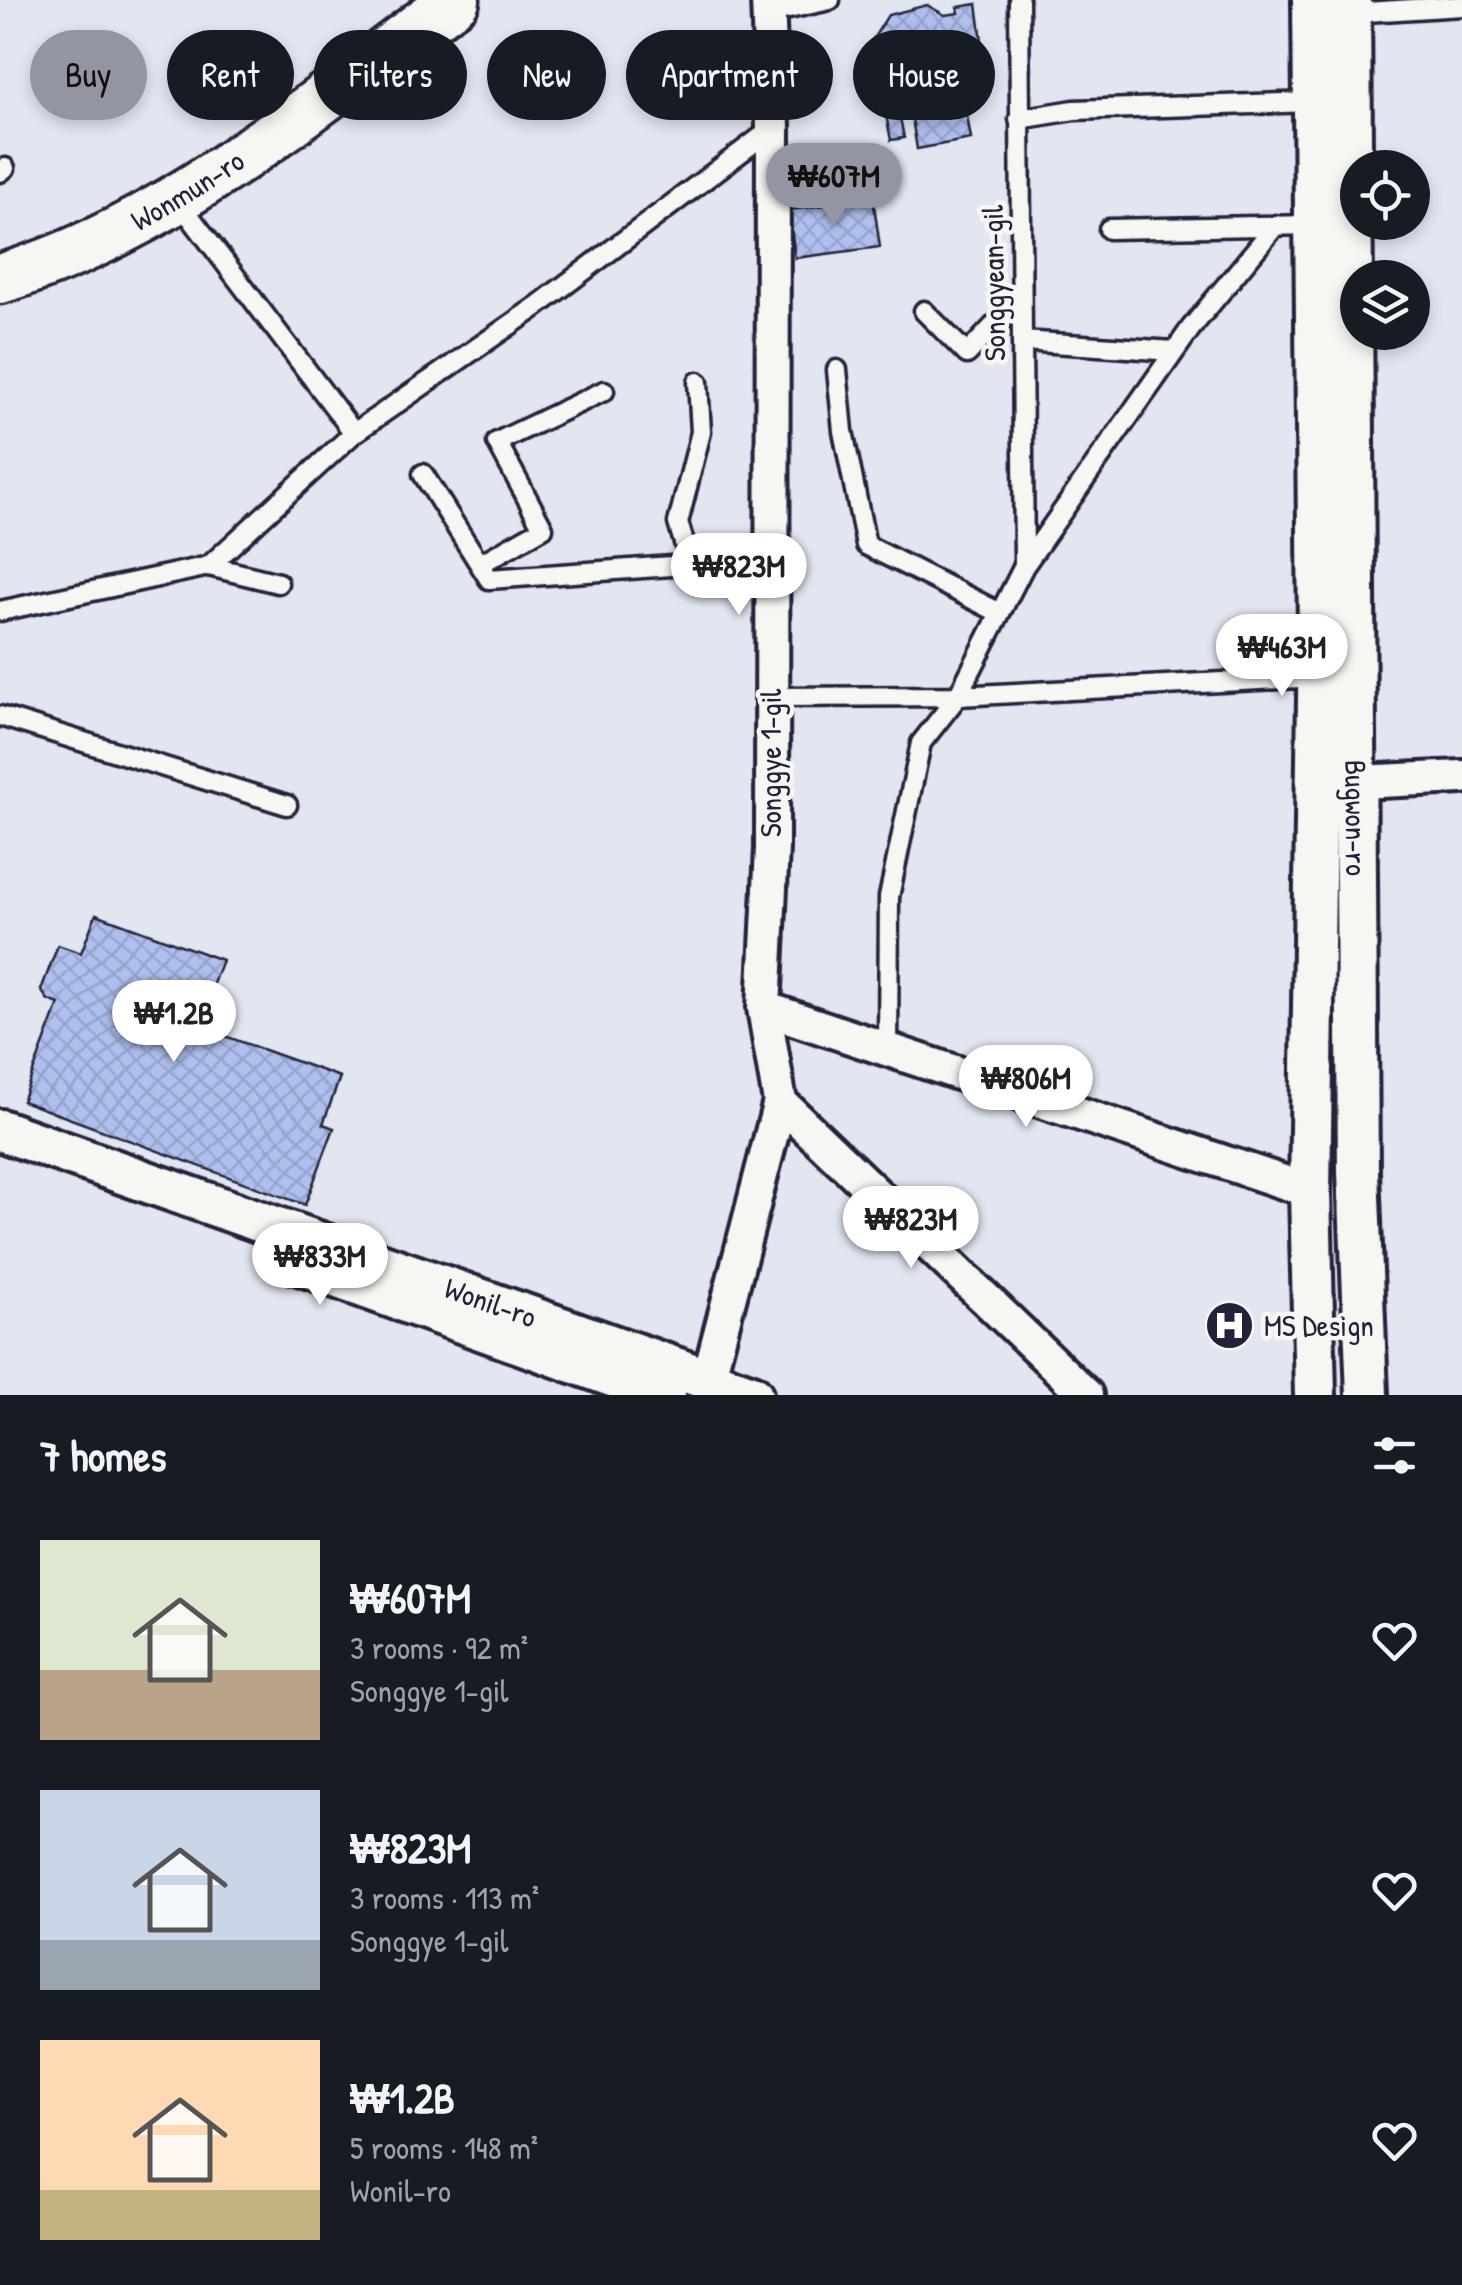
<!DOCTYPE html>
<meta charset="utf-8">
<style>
body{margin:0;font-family:"Patrick Hand",sans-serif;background:#20242c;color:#f1f3f6;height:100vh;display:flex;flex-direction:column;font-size:38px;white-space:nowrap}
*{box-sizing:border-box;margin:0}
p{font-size:32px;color:#9ea1a6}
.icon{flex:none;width:55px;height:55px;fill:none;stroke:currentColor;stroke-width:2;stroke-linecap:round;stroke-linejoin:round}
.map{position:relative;height:1395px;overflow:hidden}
.side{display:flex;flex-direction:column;background:#171b24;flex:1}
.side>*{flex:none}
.guide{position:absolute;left:30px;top:30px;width:1402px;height:90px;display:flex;gap:20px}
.buttons{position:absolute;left:1340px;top:150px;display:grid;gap:20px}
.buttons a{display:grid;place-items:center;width:90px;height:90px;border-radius:50%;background:#171b24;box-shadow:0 5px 15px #0003;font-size:50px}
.price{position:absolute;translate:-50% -85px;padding:0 22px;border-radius:35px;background:#fff;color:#222;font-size:32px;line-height:65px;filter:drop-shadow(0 2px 5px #0008)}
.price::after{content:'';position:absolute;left:50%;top:60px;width:30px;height:22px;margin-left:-15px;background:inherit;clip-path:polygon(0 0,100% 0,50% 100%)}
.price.on{background:#9495a2;color:#111}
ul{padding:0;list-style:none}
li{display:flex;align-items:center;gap:30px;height:250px;padding:0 40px}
li span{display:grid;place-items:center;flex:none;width:280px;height:200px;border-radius:0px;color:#555}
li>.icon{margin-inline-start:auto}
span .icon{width:120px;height:120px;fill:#fffc;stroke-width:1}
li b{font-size:42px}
h2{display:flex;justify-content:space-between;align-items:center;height:120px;padding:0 40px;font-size:42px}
.tag{padding:0 35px;border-radius:45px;background:#171b24;box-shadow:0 5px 15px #0003;font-size:35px;line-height:90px}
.tag.on{background:#9495a2;color:#111}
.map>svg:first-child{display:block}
.building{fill:url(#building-cross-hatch);stroke:#22223b;stroke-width:2.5}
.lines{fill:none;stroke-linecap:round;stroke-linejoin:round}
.service-casing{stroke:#22223b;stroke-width:25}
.minor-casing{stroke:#22223b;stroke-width:40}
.tertiary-casing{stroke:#22223b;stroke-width:48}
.secondary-casing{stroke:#22223b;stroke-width:55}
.service{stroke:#f6f6f2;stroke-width:18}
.minor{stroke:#f6f6f2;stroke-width:32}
.tertiary{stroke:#f6f6f2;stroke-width:40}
.secondary{stroke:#f6f6f2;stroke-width:48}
.labels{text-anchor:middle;stroke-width:9;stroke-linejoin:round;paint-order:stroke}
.street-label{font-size:30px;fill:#22223b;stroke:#f6f6f2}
.poi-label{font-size:30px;fill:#22223b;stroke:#f6f6f2;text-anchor:start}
</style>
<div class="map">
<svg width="1462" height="1395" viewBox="0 0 1462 1395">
<defs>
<pattern id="building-cross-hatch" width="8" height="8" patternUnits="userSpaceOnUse" patternTransform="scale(2.5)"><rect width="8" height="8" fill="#afbfee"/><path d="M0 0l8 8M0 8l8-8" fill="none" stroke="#96a4cd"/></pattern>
</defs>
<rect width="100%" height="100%" fill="#e1e6f1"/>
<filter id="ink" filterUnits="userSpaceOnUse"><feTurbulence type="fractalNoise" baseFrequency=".01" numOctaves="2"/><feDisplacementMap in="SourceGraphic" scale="20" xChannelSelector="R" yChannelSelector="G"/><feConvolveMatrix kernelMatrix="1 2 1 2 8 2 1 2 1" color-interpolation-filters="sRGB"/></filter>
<g filter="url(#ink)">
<path class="building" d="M977,4L986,70L969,72L958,94L960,112L966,110L971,139L917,149L910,106L882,93L868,47L888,15L927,5L945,15L959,13L958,7Z
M898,107L904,138L891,140L885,110Z
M873,198L880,247L795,258L789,210Z
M96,914L222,960L197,1026L340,1077L323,1124L334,1128L305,1205L22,1101L59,1004L48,1000L41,990L58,945L81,953Z"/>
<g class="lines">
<defs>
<path id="service" d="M1019,0L1024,564
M770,13L830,0
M1350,13L1462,6
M1019,119L1074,110L1314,102
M0,172L5,168
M179,202L354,433
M1109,229L1315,225
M924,311L967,354L1021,297
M1022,341L1174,351
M837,370L843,431L866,545L1000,613
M423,474L489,579L769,559
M480,564L543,528L497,442L604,391
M691,565L678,523L701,432L698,382
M209,566L354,433L536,307L773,128
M0,611L209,566L278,583
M771,697L958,696L1318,677
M0,716L287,805
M888,1052L889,897L921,743L958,696L1024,566L1191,328L1276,225"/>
<path id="minor" d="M768,0L773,127L772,848L764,1008L780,1102L1086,1395
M1359,782L1462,777
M764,1008L1310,1191
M708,1380L780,1102"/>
<g id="tertiary">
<path d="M1313,0L1319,637L1310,1191L1315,1395"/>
<path id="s1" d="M1350,0L1358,1172L1367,1395"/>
<path id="s2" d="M0,1130L752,1395"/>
<path d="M291,1261L665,1395"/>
</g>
<g id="secondary">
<path id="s3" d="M0,279C172,228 312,104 455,0"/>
</g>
</defs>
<use href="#service" class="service-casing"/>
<use href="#minor" class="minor-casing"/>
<use href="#tertiary" class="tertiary-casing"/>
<use href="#secondary" class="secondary-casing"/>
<use href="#service" class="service"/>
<use href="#minor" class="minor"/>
<use href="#tertiary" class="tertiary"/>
<use href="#secondary" class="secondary"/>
</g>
</g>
<defs>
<symbol id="hospital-disc" viewBox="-11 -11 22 22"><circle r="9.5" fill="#22223b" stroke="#f6f6f2"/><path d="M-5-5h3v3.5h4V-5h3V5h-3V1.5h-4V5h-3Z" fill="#fff"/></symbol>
</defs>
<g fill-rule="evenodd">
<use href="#hospital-disc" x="1202" y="1298" width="55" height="55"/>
</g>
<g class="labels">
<g class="street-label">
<text dy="10" stroke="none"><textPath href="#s3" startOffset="208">Wonmun-ro</textPath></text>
<text transform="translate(994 283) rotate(-91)" y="10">Songgyean-gil</text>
<text transform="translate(771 763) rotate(-90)" y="10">Songgye 1-gil</text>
<text dy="10" stroke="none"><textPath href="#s1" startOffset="818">Bugwon-ro</textPath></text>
<text dy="10" stroke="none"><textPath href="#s2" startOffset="520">Wonil-ro</textPath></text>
</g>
<g class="poi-label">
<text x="1264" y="1336">MS Design</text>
</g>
</g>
</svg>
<div class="buttons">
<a><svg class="icon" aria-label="locate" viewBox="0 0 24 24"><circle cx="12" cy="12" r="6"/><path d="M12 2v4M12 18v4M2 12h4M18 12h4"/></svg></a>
<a><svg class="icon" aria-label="layers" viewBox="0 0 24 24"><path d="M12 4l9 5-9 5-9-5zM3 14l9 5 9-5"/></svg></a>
</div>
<b class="price on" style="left:834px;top:228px">₩607M</b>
<b class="price" style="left:739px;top:618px">₩823M</b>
<b class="price" style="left:1282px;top:699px">₩463M</b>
<b class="price" style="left:174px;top:1065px">₩1.2B</b>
<b class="price" style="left:1026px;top:1130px">₩806M</b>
<b class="price" style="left:911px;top:1271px">₩823M</b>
<b class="price" style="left:320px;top:1308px">₩833M</b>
<div class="guide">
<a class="tag on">Buy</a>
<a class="tag">Rent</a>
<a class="tag">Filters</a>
<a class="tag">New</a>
<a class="tag">Apartment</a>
<a class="tag">House</a>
</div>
</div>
<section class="side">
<h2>7 homes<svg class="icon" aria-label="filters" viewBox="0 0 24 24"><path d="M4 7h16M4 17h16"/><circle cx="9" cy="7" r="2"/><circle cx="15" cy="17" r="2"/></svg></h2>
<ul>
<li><span style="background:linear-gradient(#dfe7d0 65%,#b9a48a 0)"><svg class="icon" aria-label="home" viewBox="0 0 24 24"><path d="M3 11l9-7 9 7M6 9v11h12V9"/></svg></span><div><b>₩607M</b><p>3 rooms · 92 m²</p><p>Songgye 1-gil</p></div><svg class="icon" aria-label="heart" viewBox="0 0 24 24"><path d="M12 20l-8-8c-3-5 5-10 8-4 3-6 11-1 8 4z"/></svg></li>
<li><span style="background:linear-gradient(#c9d6e8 75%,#9aa5b1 0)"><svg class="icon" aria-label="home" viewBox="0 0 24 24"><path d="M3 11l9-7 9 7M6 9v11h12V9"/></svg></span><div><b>₩823M</b><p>3 rooms · 113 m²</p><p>Songgye 1-gil</p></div><svg class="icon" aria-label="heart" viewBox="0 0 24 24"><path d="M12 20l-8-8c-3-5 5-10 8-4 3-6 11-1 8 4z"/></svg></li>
<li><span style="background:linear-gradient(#ffd9b3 75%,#c2b280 0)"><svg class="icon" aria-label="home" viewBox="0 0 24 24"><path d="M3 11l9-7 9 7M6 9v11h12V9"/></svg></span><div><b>₩1.2B</b><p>5 rooms · 148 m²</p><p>Wonil-ro</p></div><svg class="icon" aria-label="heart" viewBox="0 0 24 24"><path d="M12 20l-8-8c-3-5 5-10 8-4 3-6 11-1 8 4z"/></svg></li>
</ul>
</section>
